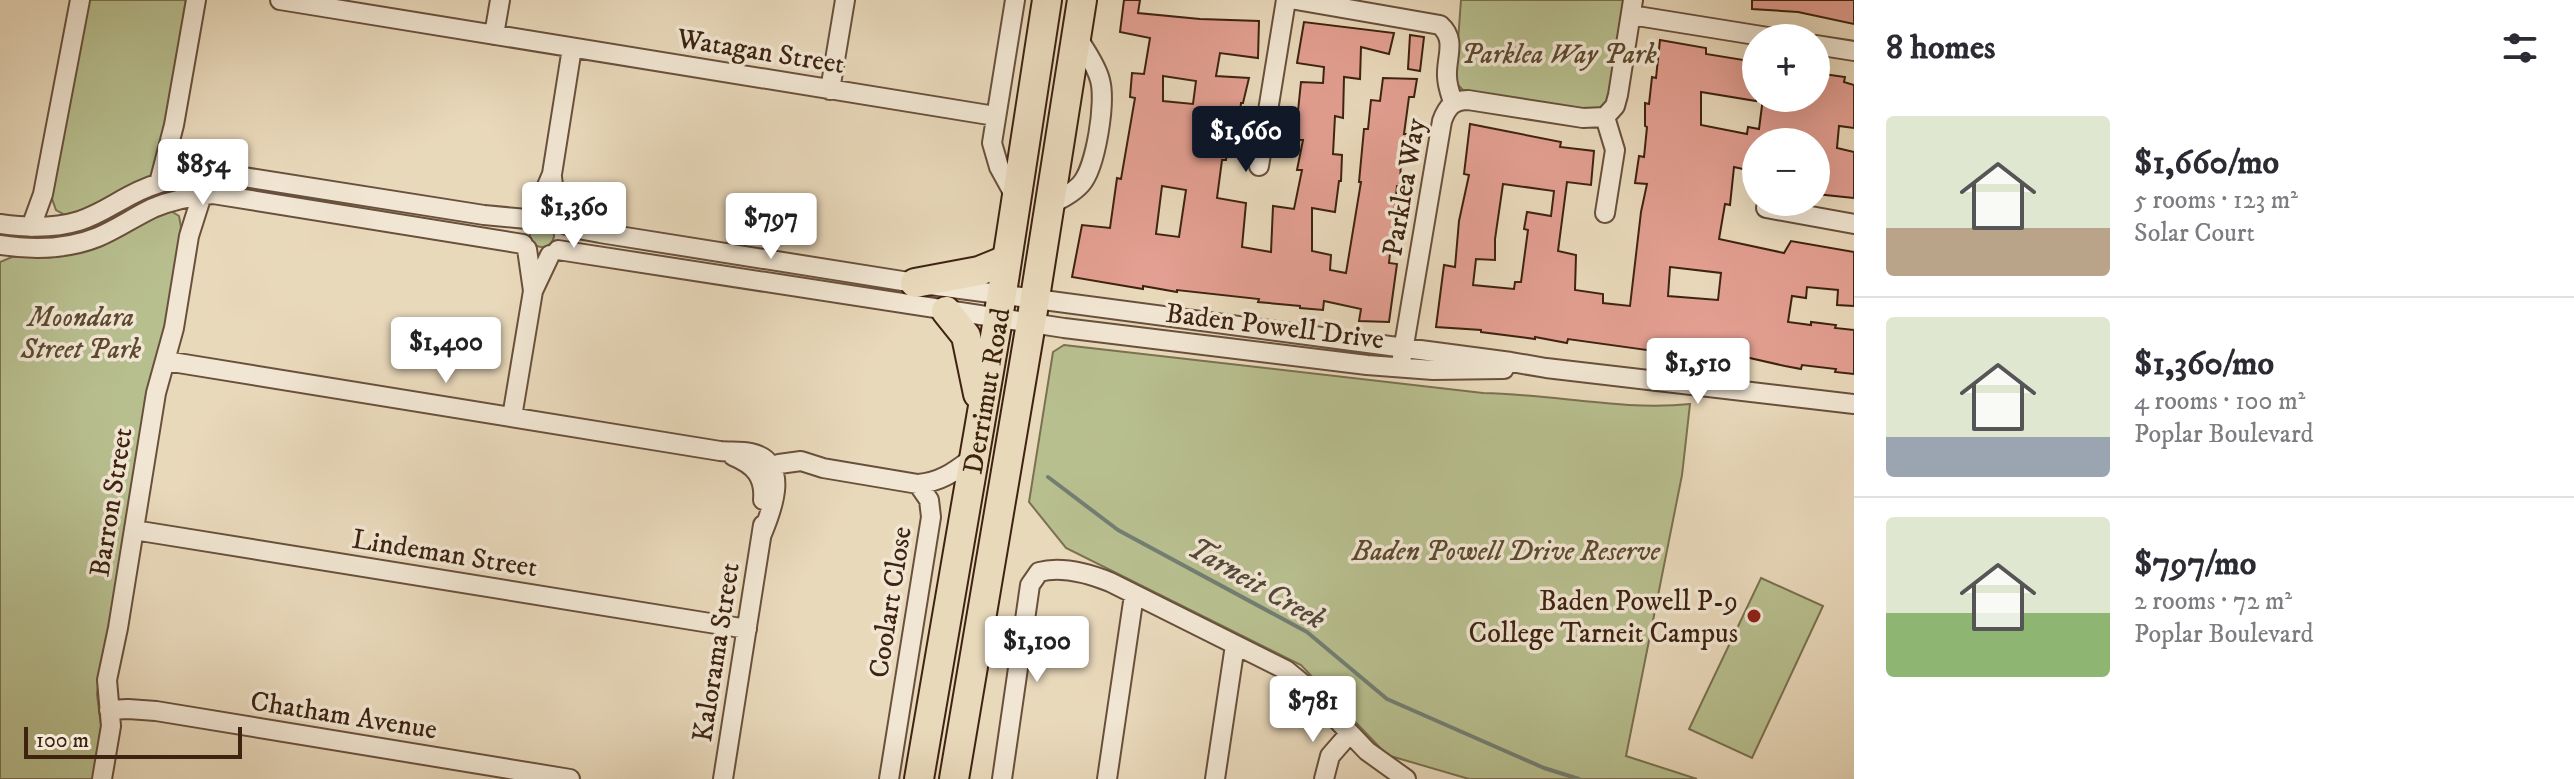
<!DOCTYPE html>
<meta charset="utf-8">
<style>
body{margin:0;font-family:"IM FELL DW Pica",serif;background:#f7f7f7;color:#2b2b33;height:100vh;display:flex;flex-direction:column;font-size:30px;white-space:nowrap}
*{box-sizing:border-box;margin:0}
p{font-size:26px;color:#7c7c81}
.icon{flex:none;width:44px;height:44px;fill:none;stroke:currentColor;stroke-width:2;stroke-linecap:round;stroke-linejoin:round}
.map{position:relative;flex:1;overflow:hidden}
.drawer{display:flex;flex-direction:column;background:#fff;width:720px}
.drawer>*{flex:none}
.controls{position:absolute;left:1742px;top:24px;display:grid;gap:16px}
.controls a{display:grid;place-items:center;width:88px;height:88px;border-radius:50%;background:#fff;box-shadow:0 8px 32px #0002;font-size:40px}
.scale{position:absolute;left:24px;bottom:20px;width:218px;box-sizing:border-box;padding-left:8px;border:4px solid #3e2311;border-top:0;font-size:22px;line-height:28px;white-space:nowrap;color:#3e2311;-webkit-text-stroke:6px #f1e6d3;paint-order:stroke}
.price{position:absolute;translate:-50% -68px;padding:0 18px;border-radius:8px;background:#fff;color:#222;font-size:26px;line-height:52px;filter:drop-shadow(0 2px 4px #0008)}
.price::after{content:'';position:absolute;left:50%;top:48px;width:24px;height:18px;margin-left:-12px;background:inherit;clip-path:polygon(0 0,100% 0,50% 100%)}
.price.on{background:#111827;color:#fff}
ul{padding:0;list-style:none}
li{display:flex;align-items:center;gap:24px;height:200px;padding:0 32px}
li+li{border-top:2px solid #e1e1e2}
li span{display:grid;place-items:center;flex:none;width:224px;height:160px;border-radius:8px;color:#555}
li>.icon{margin-inline-start:auto}
span .icon{width:96px;height:96px;fill:#fffc;stroke-width:1}
li b{font-size:34px}
h2{display:flex;justify-content:space-between;align-items:center;height:96px;padding:0 32px;font-size:34px}
main{display:flex;flex:1;min-height:0}
.map>svg:first-child{display:block}
.green{fill:#b8bf8f;stroke:#7b7150;stroke-width:2}
.lines{fill:none;stroke-linecap:round;stroke-linejoin:round}
.stream{stroke:#737e73;stroke-width:4}
.building{fill:#e39f91;stroke:#3e2311;stroke-width:2;fill-rule:evenodd}
.minor-casing{stroke:#69503c;stroke-width:22}
.highway-casing{stroke:#3e2311;stroke-width:32}
.minor{stroke:#f1e6d3;stroke-width:18}
.highway{stroke:#e9d9bb;stroke-width:28}
.poi-dot{fill:#8f2418;stroke:#f1e6d3;stroke-width:3}
.labels{text-anchor:middle;stroke-width:7;stroke-linejoin:round;paint-order:stroke}
.street-label{font-size:28px;fill:#3e2311;stroke:#f1e6d3}
.park-label{font-size:28px;font-style:italic;fill:#5c4a30;stroke:#f1e6d3}
.poi-label{font-size:28px;fill:#3e2311;stroke:#f1e6d3;text-anchor:end}
.water-label{font-size:30px;font-style:italic;fill:#54493a;stroke:#f1e6d3}
</style>
<main>
<div class="map">
<svg width="1854" height="779" viewBox="0 0 1854 779">
<rect width="100%" height="100%" fill="#e9d9bb"/>
<filter id="stains"><feTurbulence type="fractalNoise" baseFrequency=".0025" numOctaves="4"/><feColorMatrix values="0 0 0 0 .2 0 0 0 0 .09 0 0 0 0 .02 0 0 0 .5 -.17"/></filter>
<radialGradient id="worn" r=".72"><stop offset=".6" stop-color="#630" stop-opacity="0"/><stop offset="1" stop-color="#630" stop-opacity=".3"/></radialGradient>
<path class="green" d="M88,0H186L160,160L153,176L97,207L65,215L56,210L51,196Z
M1461,0H1627L1609,101L1599,110L1592,112L1463,90L1455,82Z
M171,211L179,216L181,227L165,331L99,677L97,694L101,726L93,779H0V262L12,257L49,255L157,213Z
M530 235a12 12 0 1 1 24 0a12 12 0 1 1-24 0Z
M1064,345L1483,393C1552,394 1622,411 1690,404L1682,475L1626,756L1697,779H1469L1387,755L1301,665L1066,548L1029,502L1053,352Z
M1761,578L1823,606L1752,758L1689,729Z"/>
<g class="lines">
<path class="stream" d="M1048,477L1118,530L1307,632L1387,699L1544,768L1579,779"/>
</g>
<path class="building" d="M1124,0H1140L1138,13L1200,19L1259,21L1258,58L1220,53L1216,76L1249,78L1243,103H1241L1238,130L1230,129L1226,160H1222L1217,198L1246,203L1242,247L1271,252L1273,206L1294,209L1302,170H1297L1303,140H1295L1301,82L1323,83L1324,67L1297,63L1304,22L1394,33L1389,54L1361,47L1360,79L1344,77L1343,118L1335,116L1333,154L1342,155L1341,181H1339L1335,212L1312,208V251L1331,255L1330,270L1346,273L1361,182H1359L1364,129H1368L1371,100L1380,101L1383,78L1417,79L1414,97H1409L1404,134H1408V158L1401,156L1400,186H1397L1389,263L1397,264L1389,322L1359,321L1361,309L1324,301L1323,310L1300,308V306L1258,302L1259,299L1177,290V292L1143,286V289L1072,277L1082,225L1110,228L1117,178L1121,179L1135,98L1130,97L1132,73L1144,74L1150,38L1120,32ZM1163,76L1196,81L1193,104L1163,101ZM1162,186L1186,190L1179,237L1156,234Z
M1752,0H1854V24L1798,12L1752,9Z
M1410,35L1424,37L1420,71L1408,69Z
M1660,40L1706,48V54L1756,62V101L1701,92V125L1747,134L1748,127L1759,129L1763,98H1816V73L1845,77L1844,82L1854,85V128L1839,126L1837,148L1854,152V198L1816,194V142H1756V172L1734,167L1730,205L1725,204L1719,239L1784,253L1791,241L1854,252V306L1837,305L1838,290L1807,287L1806,298L1792,296L1788,322L1811,325V322L1836,325L1835,328L1854,330V374L1835,372L1836,369L1802,365L1801,369L1785,366L1732,354L1731,358L1705,353L1704,358L1568,339L1567,343L1535,337V339L1481,332V330L1436,327L1444,265L1455,267L1459,221L1469,175L1464,174L1470,124L1561,142L1560,147L1594,151L1591,185L1567,182L1558,251L1576,255L1575,290L1603,294V303L1630,306L1641,212L1647,184L1635,183L1639,156L1644,157L1647,127L1645,126V103L1649,104L1652,77L1656,78ZM1503,184L1554,191L1551,216L1527,212L1524,229L1528,230L1521,282H1515L1514,289L1473,285L1476,259L1495,260V239ZM1670,267L1721,273L1718,300L1668,296Z"/>
<g class="lines">
<defs>
<path id="minor" d="M280,0L995,116
M1015,0L992,143L999,167L1016,198
M1296,0L1440,25C1457,40 1446,57 1447,76C1447,85 1450,93 1453,102
M1631,15L1774,38
M494,35L500,0
M1816,45L1854,51
M830,90L845,0
M1259,166L1286,0
M552,177L557,217
M159,183L174,125L196,0
M1049,205C1061,199 1073,193 1081,184C1096,167 1106,102 1100,80C1096,64 1084,49 1076,35
M1766,208L1854,224
M1605,213L1615,150L1605,117
M535,214L552,174L572,48
M561,223L578,229L600,233L915,283L1511,362L1546,368L1854,404
M0,224C27,228 53,229 79,221C98,215 112,205 129,196C157,181 187,174 218,173L484,215L527,219
M31,227L43,194L80,0
M0,245C33,250 66,250 98,237C117,229 134,217 153,208C172,200 192,196 213,194L523,244
M558,250L1064,328L1367,365L1433,370L1504,369
M533,291L550,255
M1402,357L1442,121C1447,107 1453,100 1468,100L1583,118L1605,117L1615,106L1618,95L1633,0
M166,361L720,451C730,452 741,451 751,453C791,462 772,510 762,534
M512,417L533,291L527,249
M733,456C755,465 765,477 763,500
M763,476L779,464L801,461L823,468L918,484C942,482 955,471 974,457
M134,530L747,629
M109,710L128,709L156,711L570,779
M102,779L111,726L107,680L118,628L156,393L174,328L189,236L202,195
M723,779L763,525
M889,779L931,517L929,500L918,484
M1002,779L1030,585L1039,572C1061,566 1090,574 1110,582L1286,670L1303,684L1367,751L1406,779
M1107,779L1134,595
M1215,779L1235,645
M1324,779L1330,756L1350,733"/>
<g id="highway">
<path d="M915,283L979,271L1006,260"/>
<path d="M946,311L966,336L978,394"/>
<path id="s1" d="M919,779L998,319L1047,0"/>
<path d="M954,779L1031,323L1082,0"/>
</g>
</defs>
<use href="#minor" class="minor-casing"/>
<use href="#highway" class="highway-casing"/>
<use href="#minor" class="minor"/>
<use href="#highway" class="highway"/>
</g>
<circle class="poi-dot" cx="1754" cy="616" r="8"/>
<g class="labels">
<g class="street-label">
<text transform="translate(761 50) rotate(9)" y="10">Watagan Street</text>
<text transform="translate(1403 187) rotate(-80)" y="10">Parklea Way</text>
<text transform="translate(1275 325) rotate(7)" y="10">Baden Powell Drive</text>
<text dy="10" stroke="none"><textPath href="#s1" startOffset="394">Derrimut Road</textPath></text>
<text transform="translate(110 502) rotate(-81)" y="10">Barron Street</text>
<text transform="translate(445 552) rotate(9)" y="10">Lindeman Street</text>
<text transform="translate(889 602) rotate(-81)" y="10">Coolart Close</text>
<text transform="translate(715 652) rotate(-81)" y="10">Kalorama Street</text>
<text transform="translate(344 714) rotate(9)" y="10">Chatham Avenue</text>
</g>
<g class="park-label">
<text x="1559" y="63">Parklea Way Park</text>
<text x="81" y="326">Moondara<tspan x="81" dy="32">Street Park</tspan></text>
<text x="1506" y="560">Baden Powell Drive Reserve</text>
</g>
<g class="poi-label">
<text x="1738" y="610">Baden Powell P-9<tspan x="1738" dy="32">College Tarneit Campus</tspan></text>
</g>
<g class="water-label">
<text transform="translate(1257 583) rotate(30)" y="10">Tarneit Creek</text>
</g>
</g>
<rect width="100%" height="100%" filter="url(#stains)"/>
<rect width="100%" height="100%" fill="url(#worn)"/>
</svg>
<div class="controls">
<a>+</a>
<a>−</a>
</div>
<div class="scale">100 m</div>
<b class="price on" style="left:1246px;top:174px">$1,660</b>
<b class="price" style="left:203px;top:207px">$854</b>
<b class="price" style="left:574px;top:250px">$1,360</b>
<b class="price" style="left:771px;top:261px">$797</b>
<b class="price" style="left:446px;top:385px">$1,400</b>
<b class="price" style="left:1698px;top:406px">$1,510</b>
<b class="price" style="left:1037px;top:684px">$1,100</b>
<b class="price" style="left:1313px;top:744px">$781</b>
</div>
<section class="drawer">
<h2>8 homes<svg class="icon" aria-label="filters" viewBox="0 0 24 24"><path d="M4 7h16M4 17h16"/><circle cx="9" cy="7" r="2"/><circle cx="15" cy="17" r="2"/></svg></h2>
<ul>
<li><span style="background:linear-gradient(#dfe7d0 70%,#b9a48a 0)"><svg class="icon" aria-label="home" viewBox="0 0 24 24"><path d="M3 11l9-7 9 7M6 9v11h12V9"/></svg></span><div><b>$1,660/mo</b><p>5 rooms · 123 m²</p><p>Solar Court</p></div></li>
<li><span style="background:linear-gradient(#dfe7d0 75%,#9aa5b1 0)"><svg class="icon" aria-label="home" viewBox="0 0 24 24"><path d="M3 11l9-7 9 7M6 9v11h12V9"/></svg></span><div><b>$1,360/mo</b><p>4 rooms · 100 m²</p><p>Poplar Boulevard</p></div></li>
<li><span style="background:linear-gradient(#dfe7d0 60%,#8fb573 0)"><svg class="icon" aria-label="home" viewBox="0 0 24 24"><path d="M3 11l9-7 9 7M6 9v11h12V9"/></svg></span><div><b>$797/mo</b><p>2 rooms · 72 m²</p><p>Poplar Boulevard</p></div></li>
</ul>
</section>
</main>
